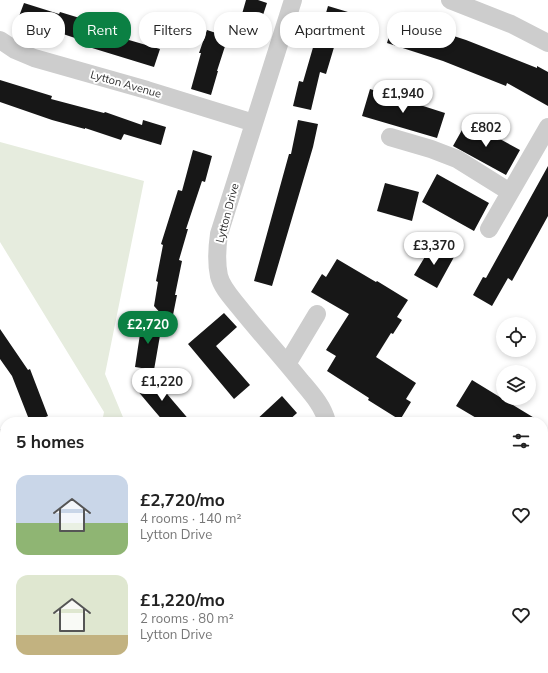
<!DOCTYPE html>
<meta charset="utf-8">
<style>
body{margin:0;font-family:Mulish,sans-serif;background:#f2f2f2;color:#222;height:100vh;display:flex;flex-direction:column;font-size:15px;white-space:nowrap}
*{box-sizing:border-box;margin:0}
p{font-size:13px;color:#767676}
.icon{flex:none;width:22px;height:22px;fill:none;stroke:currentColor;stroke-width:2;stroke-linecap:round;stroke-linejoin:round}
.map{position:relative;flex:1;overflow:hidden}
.sheet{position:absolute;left:0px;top:417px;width:548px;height:256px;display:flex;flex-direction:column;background:#fff;border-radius:16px 16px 0 0;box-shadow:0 2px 6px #0003}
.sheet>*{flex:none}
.top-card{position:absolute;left:12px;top:12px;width:524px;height:36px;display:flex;gap:8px}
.buttons{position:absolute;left:496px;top:317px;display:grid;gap:8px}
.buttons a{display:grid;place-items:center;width:40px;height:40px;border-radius:50%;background:#fff;box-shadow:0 2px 6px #0003;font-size:20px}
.price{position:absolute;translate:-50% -34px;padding:0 9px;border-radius:14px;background:#fff;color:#222;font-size:13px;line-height:26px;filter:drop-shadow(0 1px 2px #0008)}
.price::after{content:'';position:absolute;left:50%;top:24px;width:12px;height:9px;margin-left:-6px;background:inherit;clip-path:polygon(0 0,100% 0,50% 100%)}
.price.on{background:#0b8043;color:#fff}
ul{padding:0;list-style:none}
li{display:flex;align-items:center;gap:12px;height:100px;padding:0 16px}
li span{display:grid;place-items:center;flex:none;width:112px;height:80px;border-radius:12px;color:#555}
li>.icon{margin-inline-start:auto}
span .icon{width:48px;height:48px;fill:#fffc;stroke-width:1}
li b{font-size:17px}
h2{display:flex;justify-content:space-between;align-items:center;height:48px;padding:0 16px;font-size:17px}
.pill{padding:0 14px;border-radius:16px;background:#fff;box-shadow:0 2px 6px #0003;font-size:14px;line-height:36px}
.pill.on{background:#0b8043;color:#fff}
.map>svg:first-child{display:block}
.green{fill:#e6ecde}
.building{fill:#171717}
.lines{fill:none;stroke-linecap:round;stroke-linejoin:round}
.service{stroke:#cdcdcd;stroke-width:9}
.minor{stroke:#cdcdcd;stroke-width:18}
.labels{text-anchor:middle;stroke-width:4;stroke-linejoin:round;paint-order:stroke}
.street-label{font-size:11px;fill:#303030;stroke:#fff}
</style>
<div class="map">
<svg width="548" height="673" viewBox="0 0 548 673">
<rect width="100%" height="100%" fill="#fff"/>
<path class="green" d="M0,142L144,181L105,374L125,422H102L104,412L0,242Z
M202,668H341L349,673H200Z"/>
<path class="building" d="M246,0H258L267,3L259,27L240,21Z
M24,3L59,14L60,12L83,19L82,24L122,36V38L160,49L154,67L92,48L93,44L18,19Z
M328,6L348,12L341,35L338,34L326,74L320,72L311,110L293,106L299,81L303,82L314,44H317Z
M395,17L466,40L537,68V66L548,72V106L507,83L506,86L443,61L387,43Z
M207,30L228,37L217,71H218L211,95L191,89L201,53H199Z
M0,80L52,96L51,99L104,113L105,112L142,125L143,120L166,127L161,145L124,134L121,140L85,128V129L52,120L0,102Z
M370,89L445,113L437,138L362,116Z
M298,120L318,124L313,147L272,286L254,281L289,154H291Z
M467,121L520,150L506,175L453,146Z
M193,150L212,156L205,182L202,181L186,229H188L179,260L182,261L175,295H177L171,325L154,306L158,282L156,281L163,245L161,244L178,190L182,191Z
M548,166V216L512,281L508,278L492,306L473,295L483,277L486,278Z
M437,174L489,203L474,231L422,202Z
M385,183L419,192L412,221L377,211Z
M432,245L454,257L437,288L414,275Z
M337,259L376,282L377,281L408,300L397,317L402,320L393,334L391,333L376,357L416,383L406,399L411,402L400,420L368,400L369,398L327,371L336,356L326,350L349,314L311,292L322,274L326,277Z
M224,313L237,327L216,346L250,385L234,399L188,344Z
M142,321L162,324L154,370L135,367Z
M0,329L28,370L30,369L48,416L34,422H30L12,376L0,359Z
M152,376L173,401L191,422H164L147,402L137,390Z
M472,380L541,422H483L456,406Z
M282,396L297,413L287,422H254Z"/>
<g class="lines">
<path class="service" d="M543,494L548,497"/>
<path class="minor" d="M293,0L219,234C217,248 216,262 219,276C222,288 232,298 239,307C259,332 281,356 301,381C312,394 323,406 327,422
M450,0L511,24L548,43
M0,40L15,50L34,58L147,90L254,123
M390,137L431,149L457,159L510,192
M489,229L548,127
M287,364L317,314
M0,438L1,445L0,471
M543,454L548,447
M0,610L5,613
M543,652L548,653
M132,668L144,673
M393,673L397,668"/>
</g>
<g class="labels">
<g class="street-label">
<text transform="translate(126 84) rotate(16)" y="4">Lytton Avenue</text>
<text transform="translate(227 213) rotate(-75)" y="4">Lytton Drive</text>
</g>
</g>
</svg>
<div class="buttons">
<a><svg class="icon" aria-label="locate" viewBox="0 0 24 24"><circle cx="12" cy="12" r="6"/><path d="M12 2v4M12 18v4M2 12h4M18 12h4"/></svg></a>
<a><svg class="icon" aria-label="layers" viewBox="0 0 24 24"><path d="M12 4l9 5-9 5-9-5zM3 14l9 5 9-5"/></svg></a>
</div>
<b class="price" style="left:403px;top:114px">£1,940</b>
<b class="price" style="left:486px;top:148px">£802</b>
<b class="price" style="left:434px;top:266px">£3,370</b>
<b class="price on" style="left:148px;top:345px">£2,720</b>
<b class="price" style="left:162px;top:402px">£1,220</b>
<div class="top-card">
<a class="pill">Buy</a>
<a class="pill on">Rent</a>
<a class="pill">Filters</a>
<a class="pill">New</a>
<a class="pill">Apartment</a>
<a class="pill">House</a>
</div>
<section class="sheet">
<h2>5 homes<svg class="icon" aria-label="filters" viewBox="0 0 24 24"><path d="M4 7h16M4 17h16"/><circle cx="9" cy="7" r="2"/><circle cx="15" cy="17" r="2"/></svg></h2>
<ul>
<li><span style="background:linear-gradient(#c9d6e8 60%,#8fb573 0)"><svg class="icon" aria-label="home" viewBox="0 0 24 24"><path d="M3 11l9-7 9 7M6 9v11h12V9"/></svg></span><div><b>£2,720/mo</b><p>4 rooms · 140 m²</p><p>Lytton Drive</p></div><svg class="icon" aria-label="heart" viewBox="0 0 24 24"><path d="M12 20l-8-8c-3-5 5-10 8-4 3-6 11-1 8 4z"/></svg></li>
<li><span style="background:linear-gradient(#dfe7d0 75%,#c2b280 0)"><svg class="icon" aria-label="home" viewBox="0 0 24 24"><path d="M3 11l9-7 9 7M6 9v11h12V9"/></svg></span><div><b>£1,220/mo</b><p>2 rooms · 80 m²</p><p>Lytton Drive</p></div><svg class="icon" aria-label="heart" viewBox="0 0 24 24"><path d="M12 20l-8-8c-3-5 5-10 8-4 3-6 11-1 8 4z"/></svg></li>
</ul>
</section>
</div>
